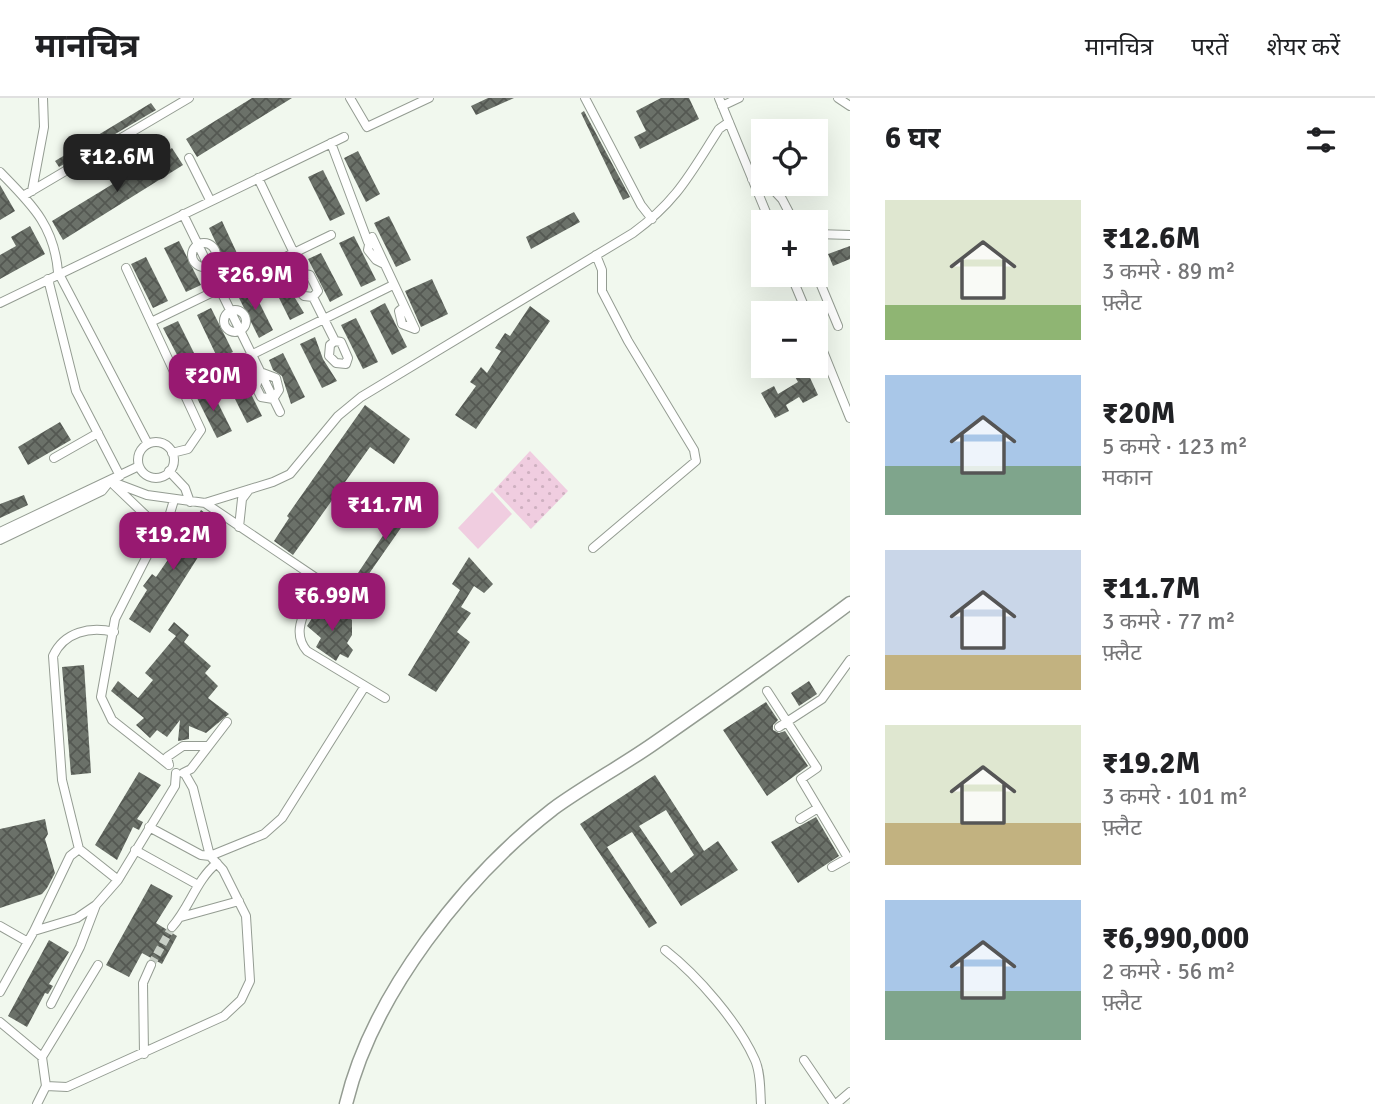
<!DOCTYPE html>
<html lang="hi">
<meta charset="utf-8">
<style>
body{margin:0;font-family:Signika,"Noto Sans Devanagari",sans-serif;background:#f6f6f6;color:#202124;height:100vh;display:flex;flex-direction:column;font-size:26px;white-space:nowrap}
*{box-sizing:border-box;margin:0}
p{font-size:23px;color:#757577}
.icon{flex:none;width:38px;height:38px;fill:none;stroke:currentColor;stroke-width:2;stroke-linecap:round;stroke-linejoin:round}
.map{position:relative;flex:1;overflow:hidden}
.side{display:flex;flex-direction:column;background:#fff;width:525px}
.side>*{flex:none}
.buttons{position:absolute;left:751px;top:21px;display:grid;gap:14px}
.buttons a{display:grid;place-items:center;width:77px;height:77px;border-radius:0px;background:#fff;box-shadow:0 7px 28px #0002;font-size:35px}
.price{position:absolute;translate:-50% -60px;padding:0 16px;border-radius:14px;background:#981971;color:#fff;font-size:23px;line-height:46px;filter:drop-shadow(0 2px 4px #0008)}
.price::after{content:'';position:absolute;left:50%;top:42px;width:21px;height:16px;margin-left:-10px;background:inherit;clip-path:polygon(0 0,100% 0,50% 100%)}
.price.active{background:#222;color:#fff}
ul{padding:0;list-style:none}
li{display:flex;align-items:center;gap:21px;height:175px;padding:0 35px}
li span{display:grid;place-items:center;flex:none;width:196px;height:140px;border-radius:0px;color:#555}
li>.icon{margin-inline-start:auto}
span .icon{width:84px;height:84px;fill:#fffc;stroke-width:1}
li b{font-size:30px}
h2{display:flex;justify-content:space-between;align-items:center;height:84px;padding:0 35px;font-size:30px}
header{display:flex;align-items:center;gap:42px;box-sizing:border-box;height:98px;padding:0 35px;background:#fff;border-bottom:2px solid #e0e0e0}
header strong{font-size:33px}
nav{display:flex;gap:38px;margin-inline-start:auto;font-size:24px}
main{display:flex;flex:1;min-height:0}
.map>svg:first-child{display:block}
.park{fill:url(#park-dots)}
.pitch{fill:#f0cde0}
.building{fill:url(#building-cross-hatch);fill-rule:evenodd}
.lines{fill:none;stroke-linecap:round;stroke-linejoin:round}
.minor-tunnel{stroke:#c9d0c7;stroke-width:8;stroke-dasharray:8 4;stroke-linecap:butt}
.minor-casing{stroke:#949c92;stroke-width:10}
.primary-casing{stroke:#949c92;stroke-width:15}
.minor{stroke:#fff;stroke-width:8}
.primary{stroke:#fff;stroke-width:12}
</style>
<header>
<strong>मानचित्र</strong>
<nav><a>मानचित्र</a><a>परतें</a><a>शेयर करें</a></nav>
</header>
<main>
<div class="map">
<svg width="850" height="1006" viewBox="0 0 850 1006">
<defs>
<pattern id="park-dots" width="8" height="8" patternUnits="userSpaceOnUse" patternTransform="scale(1.75)"><rect width="8" height="8" fill="#f0cde0"/><path d="M2 2h.1M6 6h.1" fill="none" stroke="#ceb0c0" stroke-width="1.8" stroke-linecap="round"/></pattern>
<pattern id="building-cross-hatch" width="8" height="8" patternUnits="userSpaceOnUse" patternTransform="scale(1.75)"><rect width="8" height="8" fill="#6b7169"/><path d="M0 0l8 8M0 8l8-8" fill="none" stroke="#545852"/></pattern>
</defs>
<rect width="100%" height="100%" fill="#f1f8ee"/>
<path class="park" d="M530,353L568,393L531,431L494,392Z"/>
<path class="pitch" d="M492,394L512,416L478,451L458,430Z"/>
<path class="building" d="M252,0H292L197,59L186,41Z
M488,0H514L476,17L471,8Z
M661,0H689L699,21L640,51L634,39L646,33L636,13Z
M151,5L156,12L59,69L55,63Z
M584,13L630,99L623,102L581,15Z
M172,50L183,67L63,142L52,123Z
M358,53L380,96L366,104L344,60Z
M323,72L345,116L330,123L308,79Z
M0,87L15,113L0,122Z
M574,114L580,124L531,151L526,139Z
M389,118L411,162L396,169L374,125Z
M222,123L242,166L229,173L209,130Z
M30,128L45,156L0,181V157L16,148L11,139Z
M354,138L376,182L361,189L339,145Z
M179,143L201,187L186,194L164,150Z
M850,148V161L833,168L828,156Z
M321,155L343,197L330,204L308,161Z
M146,159L168,203L153,210L131,166Z
M284,171L292,195L304,215L290,222L268,178Z
M432,181L448,216L421,229L405,193Z
M251,188L273,232L259,240L237,196Z
M385,205L407,249L392,257L370,213Z
M530,208L550,223L476,331L455,317L476,288L470,284L481,269L487,275L501,253L495,250L505,235L510,238Z
M211,210L233,254L218,261L197,217Z
M356,220L378,264L363,271L341,227Z
M178,223L200,267L186,274L163,230Z
M315,239L323,261L337,283L322,290L300,246Z
M283,255L305,299L291,306L282,278L273,272L269,262Z
M806,271L818,297L803,305L799,299L786,307L789,313L775,320L761,295L774,288L778,296L798,284L794,277Z
M240,274L262,318L247,325L225,281Z
M210,289L232,333L217,340L195,296Z
M365,307L410,341L394,366L370,349L293,457L274,443L289,420L287,418Z
M60,324L71,342L28,367L18,349Z
M24,397L28,407L0,420V406Z
M410,397L419,404L357,493L350,487Z
M201,412L219,426L150,535L129,521L147,492L143,488L152,476L156,479L172,456L165,452L175,438L181,443Z
M469,459L493,486L484,495L474,488L461,509L471,515L457,534L470,544L436,594L408,577L460,492L452,486Z
M321,506L329,512L325,517H348L352,522V537L347,545L353,552L348,560L340,556L336,563L316,549L321,540L307,528Z
M174,524L189,537L184,544L211,568L205,575L218,588L208,600L229,616L206,635L189,628V641L178,643L180,622L167,639L157,632L150,640L136,627L144,620L111,593L118,583L138,600L153,582L145,575L176,538L168,532Z
M84,567L91,675L71,677L62,569Z
M809,583L817,596L799,608L791,595Z
M766,604L778,622L773,627V632L779,635L785,633L808,668L767,698L723,632Z
M139,674L161,687L137,721L143,724L139,732L133,729L117,762L95,747Z
M655,677L704,753L718,743L738,772L681,808L632,734L607,749L657,825L649,830L580,726ZM666,712L694,757L671,775L639,728Z
M816,719L839,758L798,785L771,744Z
M45,721L48,736L45,741L55,775L47,790L42,796L0,810V731Z
M151,786L173,798L156,825L177,838L162,866L142,855L129,879L106,867Z
M49,842L69,854L49,886L53,888L48,896L45,895L27,929L8,918Z"/>
<g class="lines">
<path class="minor-tunnel" d="M151,867L172,829"/>
<defs>
<path id="minor" d="M350,0L367,29L429,0
M585,0L641,107L652,121
M719,0L770,124
M838,0L850,8
M722,8L739,0
M331,45L368,144
M189,60L210,102
M0,74C32,107 54,127 58,174L148,346
M258,80L304,176L310,177L318,193L313,199L304,198L298,192V182L304,176
M752,81L763,83
M768,86L782,101L794,124
M32,93L44,29L43,0
M23,98L189,0
M183,116L280,314
M816,136L850,137
M372,139L415,231L402,226L399,213L404,209
M370,142L368,152L376,162L384,166
M192 157a12 12 0 1 1 24 0a12 12 0 1 1-24 0Z
M126,170L201,332L188,351L172,355
M816,175L838,228
M791,177L807,215
M48,181L76,293L120,378
M313,199L335,243L341,244L348,260L346,266L336,265L329,258L330,247L335,243
M0,205L344,39
M224 223a11 11 0 1 1 22 0a11 11 0 1 1-22 0Z
M151,224L331,137
M816,236L850,320
M260,274L276,280L279,292L273,301L261,299L256,289Z
M182,291L393,187
M138 362a18 18 0 1 1 36 0a18 18 0 1 1-36 0Z
M54,360L98,335
M169,373L185,390L190,404
M110,383L147,397L205,405L273,384L290,376L338,318L361,299L633,135C677,103 690,76 719,31L729,24
M114,387L159,430L165,432
M205,405L365,513
M239,429L242,401L248,393
M0,434L139,368
M0,442L102,393L110,383
M593,450L696,363L694,352L628,243L602,193V172L596,157
M314,479C314,505 287,530 307,553L385,600
M114,534C90,528 64,534 53,558L62,682L79,751L118,782
M767,593L817,670L801,681L848,760L832,769
M779,629L822,601L850,562
M169,667L112,622L101,599L115,521L149,454L165,432L174,402
M169,667L167,659L183,648H207
M183,675L191,671L227,624
M800,721L818,710
M149,729L201,757L210,758L264,736L282,720L365,588
M135,752L198,787
M181,819L239,803
M0,828L28,844
M172,829C190,809 196,782 217,765
M34,833L77,820L96,807
M665,852C698,878 738,924 755,962C761,975 760,993 761,1006
M0,894L34,833L70,758L79,751
M51,906L80,849L96,807L118,782L175,688L176,675
M0,924L42,959L46,988L37,1006
M144,956L143,885L151,867
M42,959L98,867
M804,962L834,1006
M46,988L67,989L224,918L241,902L250,883L246,818L223,772L210,758L193,690L185,676
M836,1006L850,994"/>
<path id="primary" d="M346,1006C372,897 465,779 553,711C586,687 622,668 656,644C721,599 786,553 850,505"/>
</defs>
<use href="#minor" class="minor-casing"/>
<use href="#primary" class="primary-casing"/>
<use href="#minor" class="minor"/>
<use href="#primary" class="primary"/>
</g>
</svg>
<div class="buttons">
<a><svg class="icon" aria-label="locate" viewBox="0 0 24 24"><circle cx="12" cy="12" r="6"/><path d="M12 2v4M12 18v4M2 12h4M18 12h4"/></svg></a>
<a>+</a>
<a>−</a>
</div>
<b class="price active" style="left:117px;top:96px">₹12.6M</b>
<b class="price" style="left:255px;top:214px">₹26.9M</b>
<b class="price" style="left:213px;top:315px">₹20M</b>
<b class="price" style="left:385px;top:444px">₹11.7M</b>
<b class="price" style="left:173px;top:474px">₹19.2M</b>
<b class="price" style="left:332px;top:535px">₹6.99M</b>
</div>
<section class="side">
<h2>6 घर<svg class="icon" aria-label="filters" viewBox="0 0 24 24"><path d="M4 7h16M4 17h16"/><circle cx="9" cy="7" r="2"/><circle cx="15" cy="17" r="2"/></svg></h2>
<ul>
<li><span style="background:linear-gradient(#dfe7d0 75%,#8fb573 0)"><svg class="icon" aria-label="home" viewBox="0 0 24 24"><path d="M3 11l9-7 9 7M6 9v11h12V9"/></svg></span><div><b>₹12.6M</b><p>3 कमरे · 89 m²</p><p>फ़्लैट</p></div></li>
<li><span style="background:linear-gradient(#a9c7e8 65%,#7fa58c 0)"><svg class="icon" aria-label="home" viewBox="0 0 24 24"><path d="M3 11l9-7 9 7M6 9v11h12V9"/></svg></span><div><b>₹20M</b><p>5 कमरे · 123 m²</p><p>मकान</p></div></li>
<li><span style="background:linear-gradient(#c9d6e8 75%,#c2b280 0)"><svg class="icon" aria-label="home" viewBox="0 0 24 24"><path d="M3 11l9-7 9 7M6 9v11h12V9"/></svg></span><div><b>₹11.7M</b><p>3 कमरे · 77 m²</p><p>फ़्लैट</p></div></li>
<li><span style="background:linear-gradient(#dfe7d0 70%,#c2b280 0)"><svg class="icon" aria-label="home" viewBox="0 0 24 24"><path d="M3 11l9-7 9 7M6 9v11h12V9"/></svg></span><div><b>₹19.2M</b><p>3 कमरे · 101 m²</p><p>फ़्लैट</p></div></li>
<li><span style="background:linear-gradient(#a9c7e8 65%,#7fa58c 0)"><svg class="icon" aria-label="home" viewBox="0 0 24 24"><path d="M3 11l9-7 9 7M6 9v11h12V9"/></svg></span><div><b>₹6,990,000</b><p>2 कमरे · 56 m²</p><p>फ़्लैट</p></div></li>
</ul>
</section>
</main>
